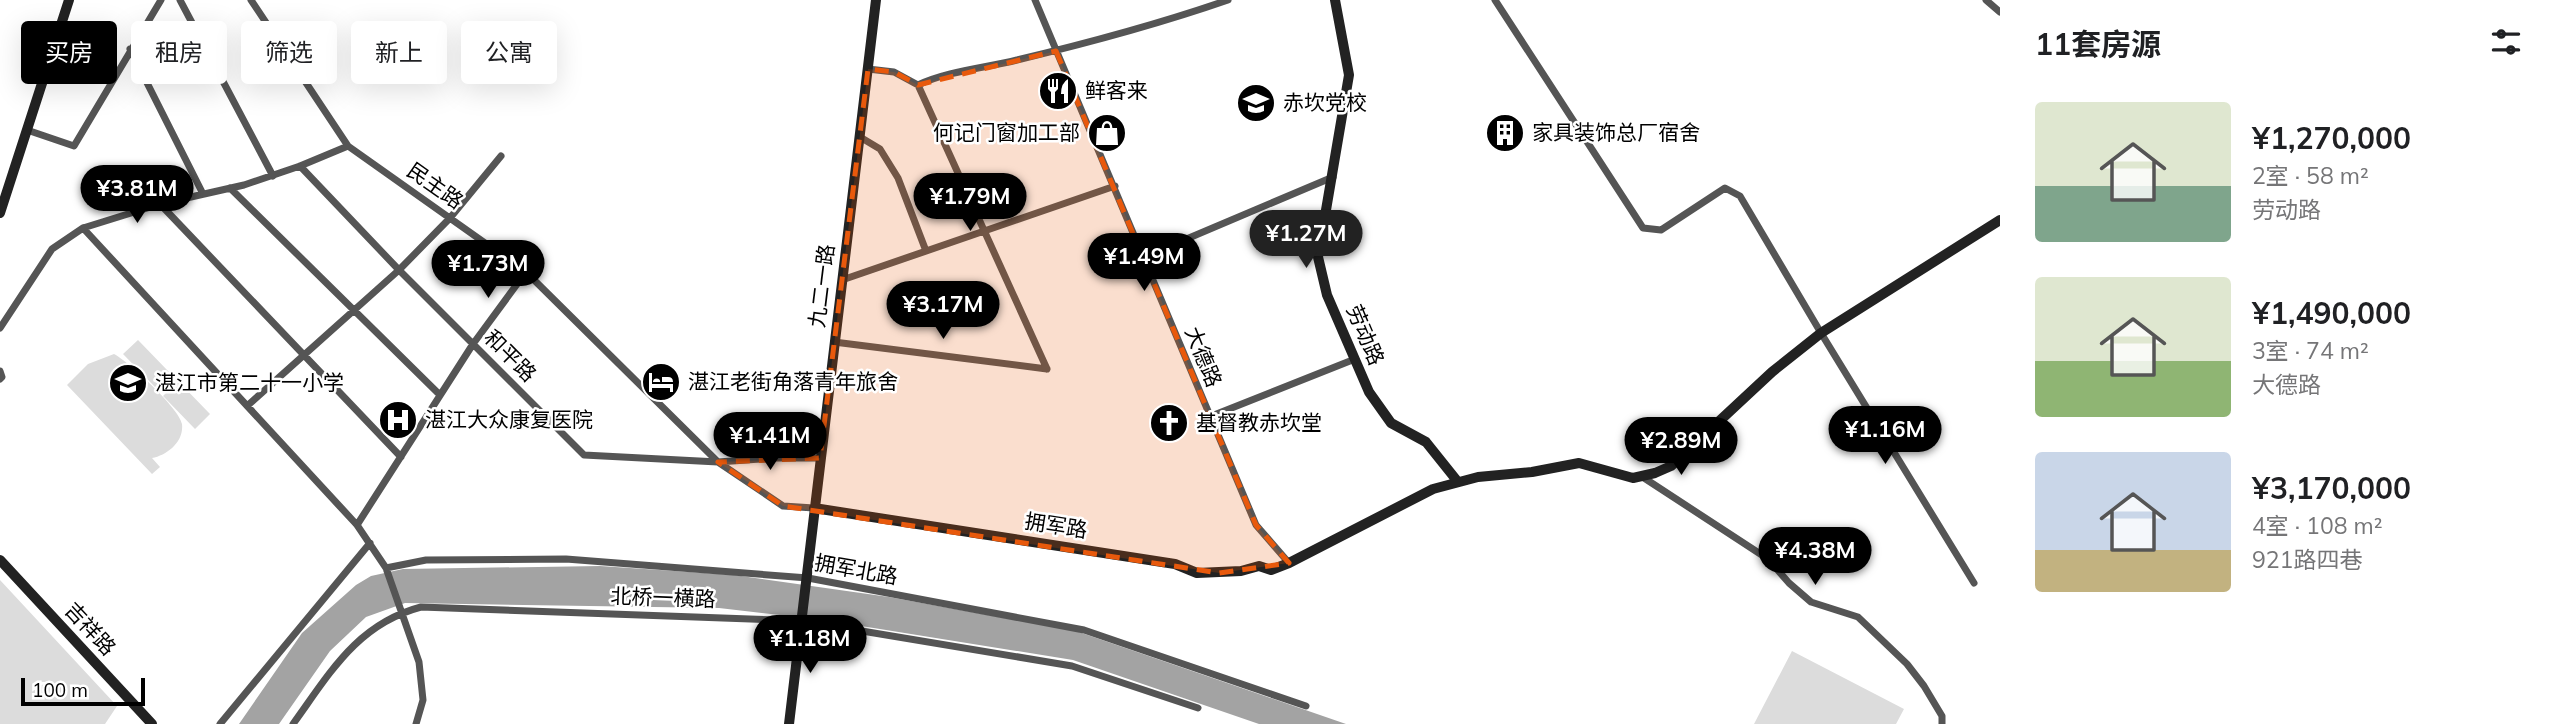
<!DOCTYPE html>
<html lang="zh">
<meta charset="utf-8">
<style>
body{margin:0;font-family:Mulish,"Noto Sans SC",sans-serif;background:#f2f2f2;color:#202124;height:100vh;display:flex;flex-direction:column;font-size:26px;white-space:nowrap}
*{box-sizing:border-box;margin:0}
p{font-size:23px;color:#757577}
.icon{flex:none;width:38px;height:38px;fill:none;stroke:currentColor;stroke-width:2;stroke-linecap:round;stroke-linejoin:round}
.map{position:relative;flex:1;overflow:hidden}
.side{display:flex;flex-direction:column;background:#fff;width:560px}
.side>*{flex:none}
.guide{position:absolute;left:21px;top:21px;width:665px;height:63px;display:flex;gap:14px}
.scale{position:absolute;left:21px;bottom:18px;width:124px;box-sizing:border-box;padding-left:7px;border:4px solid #000;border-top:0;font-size:19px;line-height:24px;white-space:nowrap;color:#000;-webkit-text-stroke:5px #fff;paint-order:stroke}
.price{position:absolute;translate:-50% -60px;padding:0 16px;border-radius:24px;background:#000;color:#fff;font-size:23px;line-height:46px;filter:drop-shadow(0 2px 4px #0008)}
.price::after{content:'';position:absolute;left:50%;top:42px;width:21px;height:16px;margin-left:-10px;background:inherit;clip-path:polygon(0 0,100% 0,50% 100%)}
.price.current{background:#222;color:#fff}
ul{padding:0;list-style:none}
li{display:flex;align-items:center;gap:21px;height:175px;padding:0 35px}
li span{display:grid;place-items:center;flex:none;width:196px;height:140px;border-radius:7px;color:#555}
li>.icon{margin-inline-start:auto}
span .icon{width:84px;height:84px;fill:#fffc;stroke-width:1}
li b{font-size:30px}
h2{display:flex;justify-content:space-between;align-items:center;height:84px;padding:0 35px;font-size:30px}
.chip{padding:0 24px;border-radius:7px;background:#fff;box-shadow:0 7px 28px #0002;font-size:24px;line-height:63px}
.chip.current{background:#000;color:#fff}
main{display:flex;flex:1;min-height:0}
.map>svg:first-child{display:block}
.green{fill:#dcdcdc}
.water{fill:#a3a3a3}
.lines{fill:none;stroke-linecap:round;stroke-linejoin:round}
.street{stroke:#555;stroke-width:7}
.secondary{stroke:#222;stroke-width:10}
.marked{fill:#e8590c;fill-opacity:0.2;stroke:#e8590c;stroke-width:5;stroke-dasharray:14 9;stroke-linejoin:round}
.labels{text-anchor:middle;stroke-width:5;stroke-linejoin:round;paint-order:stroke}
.poi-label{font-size:21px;fill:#000;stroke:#fff;text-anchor:start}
.street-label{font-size:21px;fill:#000;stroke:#fff}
</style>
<main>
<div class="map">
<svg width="2000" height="724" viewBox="0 0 2000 724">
<rect width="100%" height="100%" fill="#fff"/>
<path class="green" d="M138,340L170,373L155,387L123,354Z
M114,354C128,361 180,409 182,424C184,442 167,455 152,458L160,467L152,474L67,385L88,364Z
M178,381L210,414L195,429L163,396Z
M0,580L117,706L105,724H0Z
M1792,651L1904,709L1896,724H1754Z"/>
<path class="water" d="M600,566L734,575L889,597L1076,631L1346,724H1259L1073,660L824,620L719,608L405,603L366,617L330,651L279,724H239L302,633L356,585L371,576L403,569Z"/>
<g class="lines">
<path class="street" d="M180,0L273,176
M251,0L348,146L526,272L718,462L776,458H820
M1035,0L1256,525L1289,563
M1495,0L1643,228L1661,230L1725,188L1740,196L1821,333L1974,583
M1986,0L2000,12
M130,49L203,194
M868,69L894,72L918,85C948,71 985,68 1017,60C1088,43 1159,24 1228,0
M918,85L1047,369
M27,130L74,146L161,0
M860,137L880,149L898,178L926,251
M300,166L399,270L584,455L718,462L783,506L814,508
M230,188L440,395
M160,204L401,457
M83,228L357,525L386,568L419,662L423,700L416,724
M1144,257L1333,177
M842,280L1115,186
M0,328L52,249L83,228L160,204L244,185L300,166L348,146
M834,342L1047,369
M0,371L2,377L0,379
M247,406L399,270L450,218L501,156
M1209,417L1355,359
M1641,476L1768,559L1789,583L1811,602L1858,617L1907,664L1924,686L1942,716V724
M357,525L473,344L526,272
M386,568L426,560L566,559L808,578L1084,630L1306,706
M220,724L370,543
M293,724C330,673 357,624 421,607L802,621L1072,666L1198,708"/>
<path class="secondary" d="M1335,0L1349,75L1318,257L1327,295L1369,392L1391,423L1426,442L1458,482
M0,213L69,0
M814,508L1175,564L1197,573L1241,571L1259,566L1271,570L1289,563L1433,489L1478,477L1532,472L1579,463L1633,478L1655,473L1671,466L1772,372L1821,333L2000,220
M0,560L152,724
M789,724L876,0"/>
</g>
<path class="marked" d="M1056,51L1256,525L1289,563L1219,573L783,506L718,462L820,458L868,69L894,72L918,85Z"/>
<defs>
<symbol id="restaurant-disc" viewBox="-11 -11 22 22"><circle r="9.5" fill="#000" stroke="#fff"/><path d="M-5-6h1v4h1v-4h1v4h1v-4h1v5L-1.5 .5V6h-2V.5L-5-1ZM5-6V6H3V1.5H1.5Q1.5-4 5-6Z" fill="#fff"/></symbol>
<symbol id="school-disc" viewBox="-11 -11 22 22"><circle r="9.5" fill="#000" stroke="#fff"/><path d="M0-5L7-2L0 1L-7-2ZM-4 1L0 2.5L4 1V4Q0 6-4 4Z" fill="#fff"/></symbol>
<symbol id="shop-disc" viewBox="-11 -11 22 22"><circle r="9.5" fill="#000" stroke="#fff"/><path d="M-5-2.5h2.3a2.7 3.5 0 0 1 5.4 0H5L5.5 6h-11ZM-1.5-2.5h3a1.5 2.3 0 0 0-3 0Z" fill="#fff"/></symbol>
<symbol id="building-disc" viewBox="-11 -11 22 22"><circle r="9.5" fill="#000" stroke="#fff"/><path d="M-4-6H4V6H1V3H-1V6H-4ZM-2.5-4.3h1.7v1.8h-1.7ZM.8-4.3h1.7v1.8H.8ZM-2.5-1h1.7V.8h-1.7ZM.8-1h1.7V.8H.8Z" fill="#fff"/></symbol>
<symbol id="hotel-disc" viewBox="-11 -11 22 22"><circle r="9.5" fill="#000" stroke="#fff"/><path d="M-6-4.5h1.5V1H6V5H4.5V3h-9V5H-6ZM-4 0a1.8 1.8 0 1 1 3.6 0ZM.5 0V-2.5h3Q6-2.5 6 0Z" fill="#fff"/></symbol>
<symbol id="hospital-disc" viewBox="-11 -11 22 22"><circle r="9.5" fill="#000" stroke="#fff"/><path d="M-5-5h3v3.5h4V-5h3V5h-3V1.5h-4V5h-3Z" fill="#fff"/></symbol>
<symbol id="church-disc" viewBox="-11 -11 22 22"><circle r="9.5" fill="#000" stroke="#fff"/><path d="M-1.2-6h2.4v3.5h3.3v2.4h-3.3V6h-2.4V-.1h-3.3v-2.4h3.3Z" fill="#fff"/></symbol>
</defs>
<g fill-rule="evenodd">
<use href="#restaurant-disc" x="1036" y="69" width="44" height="44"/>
<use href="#school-disc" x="1234" y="81" width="44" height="44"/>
<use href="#shop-disc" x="1085" y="111" width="44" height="44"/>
<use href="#building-disc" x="1483" y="111" width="44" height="44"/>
<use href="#hotel-disc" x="639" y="360" width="44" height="44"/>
<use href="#school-disc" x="106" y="361" width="44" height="44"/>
<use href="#hospital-disc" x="376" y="398" width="44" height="44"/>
<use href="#church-disc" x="1147" y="401" width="44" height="44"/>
</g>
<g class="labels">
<g class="poi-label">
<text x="1085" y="98">鲜客来</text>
<text x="1283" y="110">赤坎党校</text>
<text x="1080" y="140" text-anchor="end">何记门窗加工部</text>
<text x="1532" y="140">家具装饰总厂宿舍</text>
<text x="688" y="389">湛江老街角落青年旅舍</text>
<text x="155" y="390">湛江市第二十一小学</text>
<text x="425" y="427">湛江大众康复医院</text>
<text x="1196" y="430">基督教赤坎堂</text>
</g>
<g class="street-label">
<text transform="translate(435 186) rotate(35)" y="7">民主路</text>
<text transform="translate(822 286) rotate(-83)" y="7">九二一路</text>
<text transform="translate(1365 335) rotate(67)" y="7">劳动路</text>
<text transform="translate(510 356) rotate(45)" y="7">和平路</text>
<text transform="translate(1203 357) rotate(68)" y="7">大德路</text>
<text transform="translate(1056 526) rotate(9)" y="7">拥军路</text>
<text transform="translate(856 570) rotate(10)" y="7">拥军北路</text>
<text transform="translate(663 598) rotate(2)" y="7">北桥一横路</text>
<text transform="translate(90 629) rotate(47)" y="7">吉祥路</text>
</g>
</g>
</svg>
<div class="scale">100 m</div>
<b class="price" style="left:137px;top:225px">¥3.81M</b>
<b class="price" style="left:970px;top:233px">¥1.79M</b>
<b class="price current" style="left:1306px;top:270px">¥1.27M</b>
<b class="price" style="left:1144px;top:293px">¥1.49M</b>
<b class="price" style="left:488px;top:300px">¥1.73M</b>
<b class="price" style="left:943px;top:341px">¥3.17M</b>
<b class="price" style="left:1885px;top:466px">¥1.16M</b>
<b class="price" style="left:770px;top:472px">¥1.41M</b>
<b class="price" style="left:1681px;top:477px">¥2.89M</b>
<b class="price" style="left:1815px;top:587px">¥4.38M</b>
<b class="price" style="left:810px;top:675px">¥1.18M</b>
<div class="guide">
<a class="chip current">买房</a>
<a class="chip">租房</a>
<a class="chip">筛选</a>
<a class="chip">新上</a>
<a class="chip">公寓</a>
</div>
</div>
<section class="side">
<h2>11套房源<svg class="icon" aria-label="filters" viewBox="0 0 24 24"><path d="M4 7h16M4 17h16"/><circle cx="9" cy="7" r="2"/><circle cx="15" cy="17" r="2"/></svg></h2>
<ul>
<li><span style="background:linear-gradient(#dfe7d0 60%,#7fa58c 0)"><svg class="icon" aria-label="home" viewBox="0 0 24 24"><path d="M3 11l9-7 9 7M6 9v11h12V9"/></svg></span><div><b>¥1,270,000</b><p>2室 · 58 m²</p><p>劳动路</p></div></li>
<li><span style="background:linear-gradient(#dfe7d0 60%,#8fb573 0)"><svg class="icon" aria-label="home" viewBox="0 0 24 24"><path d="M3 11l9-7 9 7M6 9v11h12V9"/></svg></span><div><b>¥1,490,000</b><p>3室 · 74 m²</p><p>大德路</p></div></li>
<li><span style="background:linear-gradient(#c9d6e8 70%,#c2b280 0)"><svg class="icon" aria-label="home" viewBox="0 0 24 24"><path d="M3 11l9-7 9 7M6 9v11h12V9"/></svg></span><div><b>¥3,170,000</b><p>4室 · 108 m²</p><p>921路四巷</p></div></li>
</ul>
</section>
</main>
